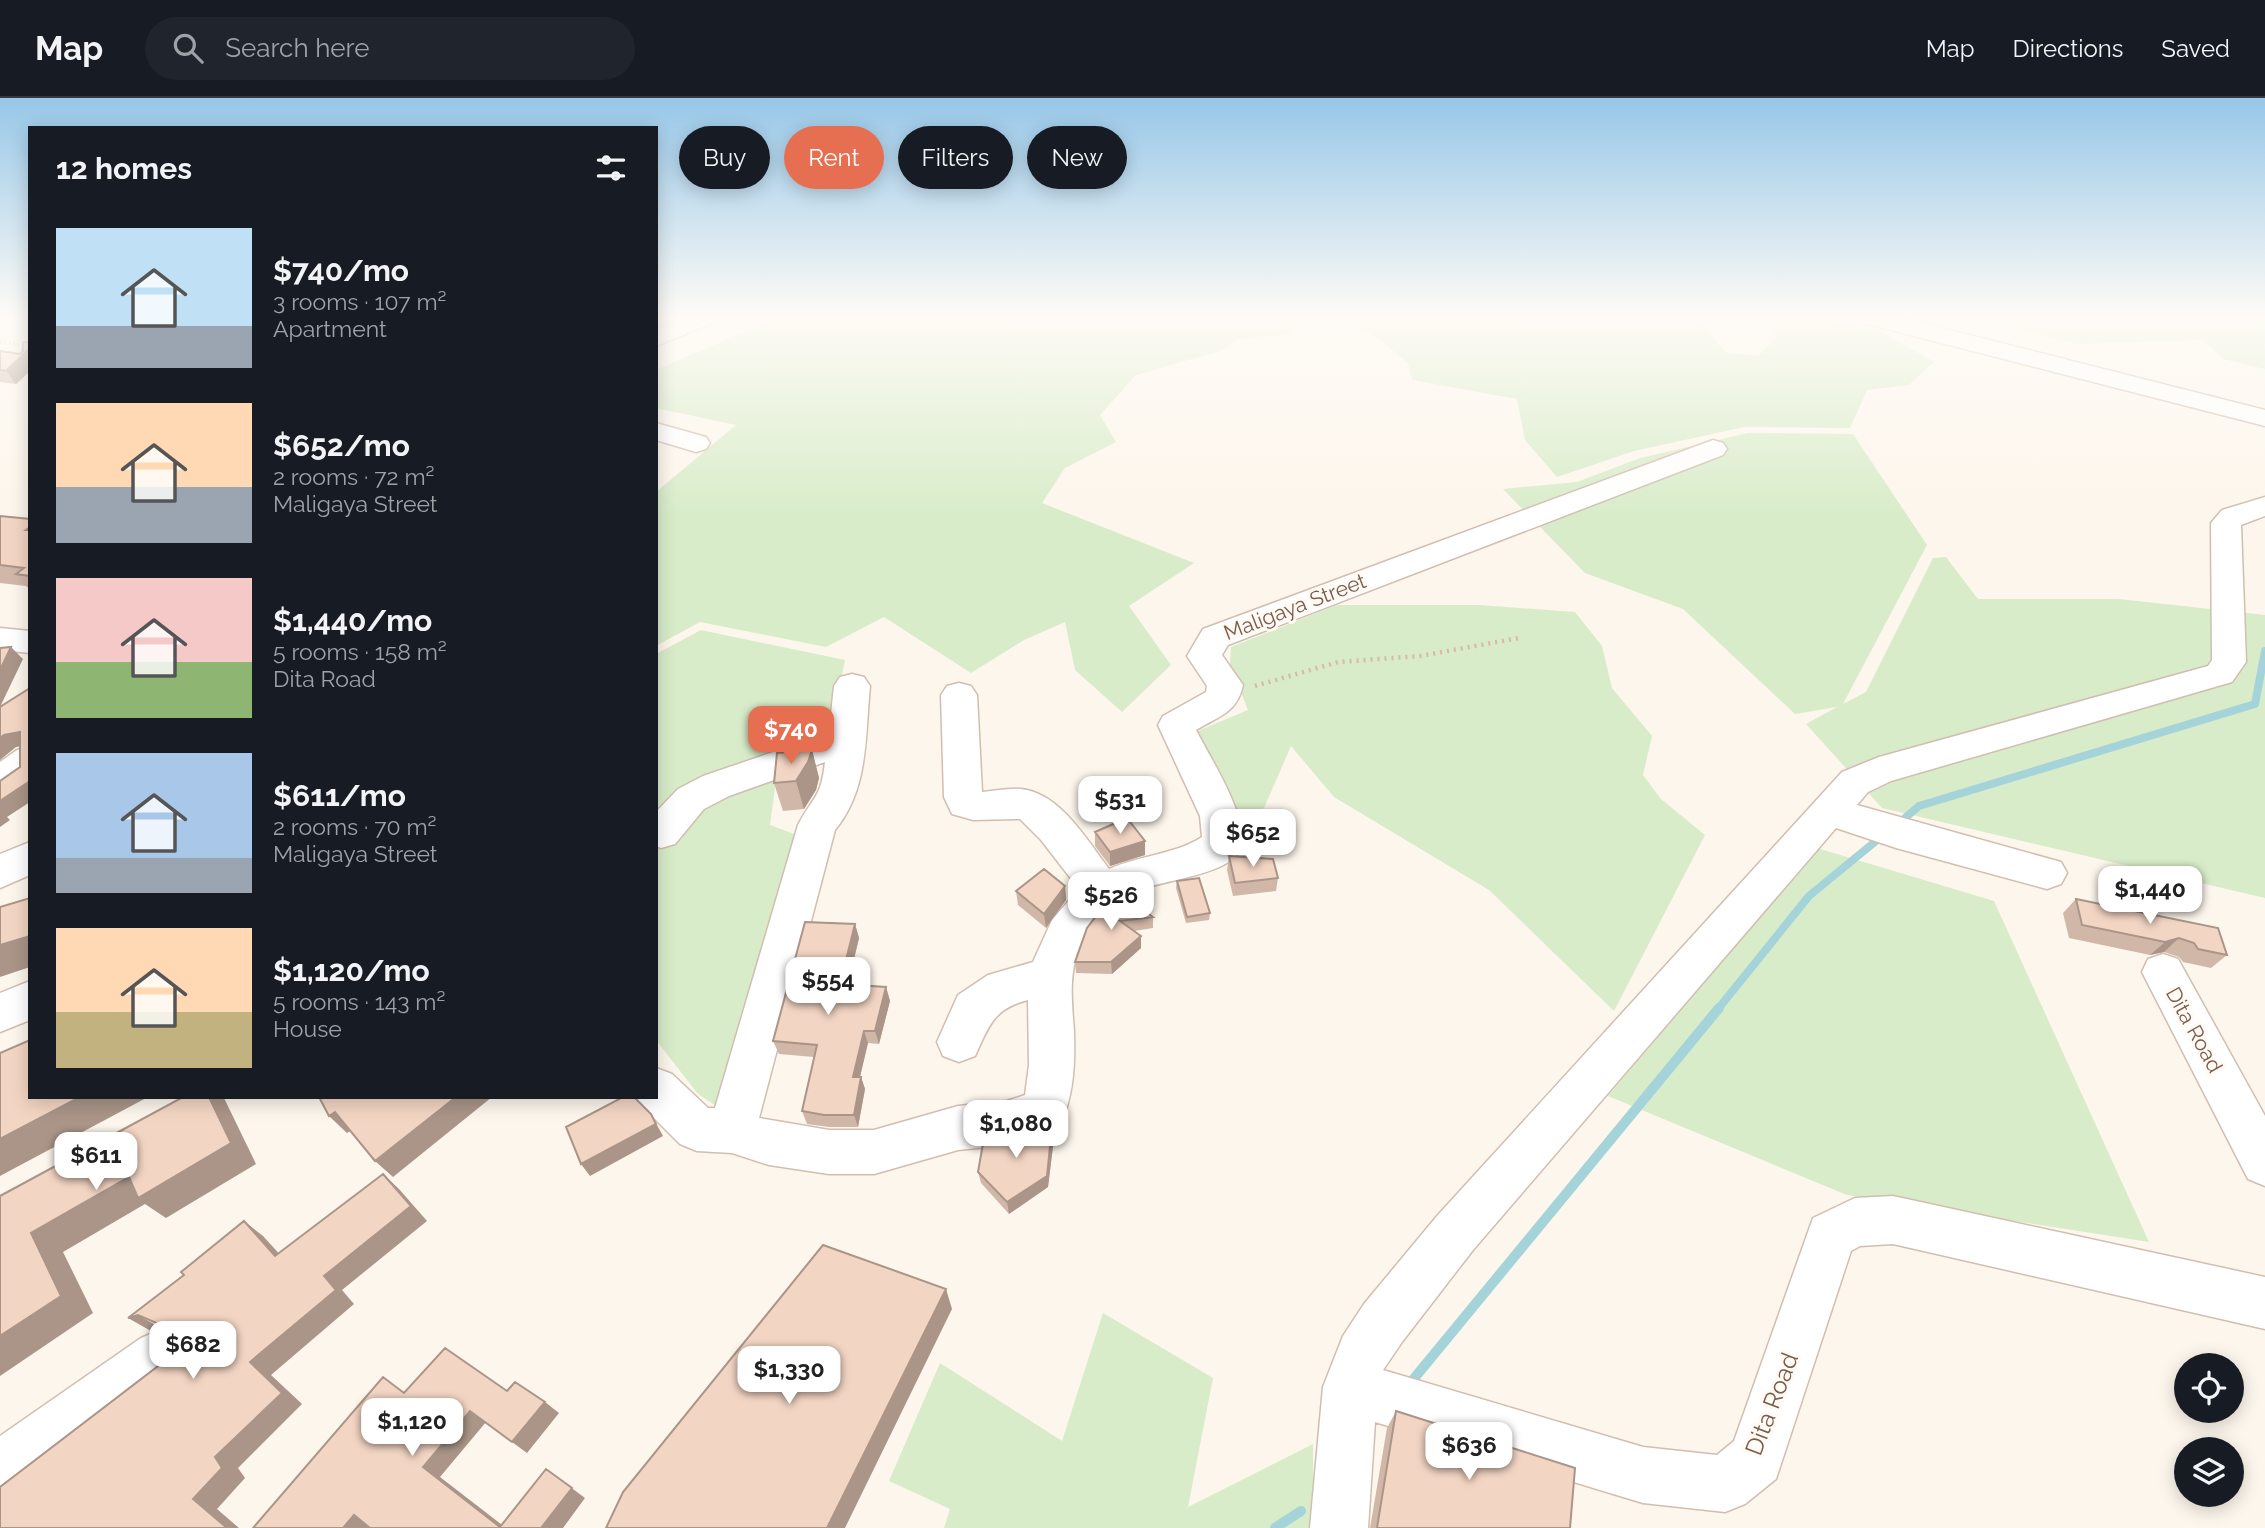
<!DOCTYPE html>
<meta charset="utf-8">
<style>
body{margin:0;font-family:Raleway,sans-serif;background:#20242c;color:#f1f3f6;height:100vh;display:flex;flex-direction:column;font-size:26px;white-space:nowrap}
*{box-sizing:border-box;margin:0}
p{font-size:23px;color:#9ea1a6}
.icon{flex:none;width:38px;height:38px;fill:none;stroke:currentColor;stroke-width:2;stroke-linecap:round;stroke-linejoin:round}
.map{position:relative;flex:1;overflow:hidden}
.panel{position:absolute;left:28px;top:28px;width:630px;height:973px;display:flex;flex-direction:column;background:#171b24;border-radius:0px;box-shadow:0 4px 18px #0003}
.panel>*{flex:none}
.top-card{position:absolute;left:679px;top:28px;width:665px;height:63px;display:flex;gap:14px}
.controls{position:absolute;left:2174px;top:1255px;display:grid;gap:14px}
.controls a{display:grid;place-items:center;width:70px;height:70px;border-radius:50%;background:#171b24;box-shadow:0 4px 18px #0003;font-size:35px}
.price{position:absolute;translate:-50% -60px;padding:0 16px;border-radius:14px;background:#fff;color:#222;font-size:23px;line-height:46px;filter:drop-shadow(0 2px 4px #0008)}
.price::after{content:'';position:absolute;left:50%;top:42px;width:21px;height:16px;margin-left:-10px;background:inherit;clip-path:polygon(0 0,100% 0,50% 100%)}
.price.selected{background:#e76f51;color:#fff}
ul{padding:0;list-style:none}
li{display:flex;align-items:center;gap:21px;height:175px;padding:0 28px}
li span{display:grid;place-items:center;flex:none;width:196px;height:140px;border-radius:0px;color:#555}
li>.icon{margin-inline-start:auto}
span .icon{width:84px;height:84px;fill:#fffc;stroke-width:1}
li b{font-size:30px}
h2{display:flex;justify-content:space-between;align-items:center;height:84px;padding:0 28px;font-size:30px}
.chip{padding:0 24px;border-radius:32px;background:#171b24;box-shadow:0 4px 18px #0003;font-size:24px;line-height:63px}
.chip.selected{background:#e76f51;color:#fff}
header{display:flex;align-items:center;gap:42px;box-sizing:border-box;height:98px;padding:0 35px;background:#171b24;border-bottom:2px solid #363941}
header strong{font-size:33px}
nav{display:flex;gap:38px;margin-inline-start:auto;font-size:24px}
.search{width:490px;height:63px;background:#20242c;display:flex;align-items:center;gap:18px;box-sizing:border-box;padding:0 24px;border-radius:38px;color:#9ea1a6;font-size:26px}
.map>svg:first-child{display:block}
.green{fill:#d8ecc9}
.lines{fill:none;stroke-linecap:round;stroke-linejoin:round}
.stream-far1{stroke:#a5d3da;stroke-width:8}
.stream{stroke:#a5d3da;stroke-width:10}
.minor-casing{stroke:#d1beb0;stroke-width:3}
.path-far1{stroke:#d9b8a5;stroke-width:3.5;stroke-dasharray:1 3.5;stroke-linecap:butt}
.path{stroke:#d9b8a5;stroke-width:4.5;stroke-dasharray:2 5;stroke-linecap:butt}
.minor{fill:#fff;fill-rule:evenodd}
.wall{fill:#d1b7a8}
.shaded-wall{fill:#aa9588}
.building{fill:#f3d5c3;stroke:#aa9588;stroke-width:2}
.labels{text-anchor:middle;stroke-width:6;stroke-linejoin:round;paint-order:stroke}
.street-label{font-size:21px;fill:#7a5c4d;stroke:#fffaf3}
.near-street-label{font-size:24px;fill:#7a5c4d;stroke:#fffaf3}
</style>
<header>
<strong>Map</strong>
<div class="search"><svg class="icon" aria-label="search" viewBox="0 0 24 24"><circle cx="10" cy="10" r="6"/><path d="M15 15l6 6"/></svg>Search here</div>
<nav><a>Map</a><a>Directions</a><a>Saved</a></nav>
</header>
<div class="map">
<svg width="2265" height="1430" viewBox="0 0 2265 1430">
<rect width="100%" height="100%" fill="#fdf6ec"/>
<path class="green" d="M776,220H1306L1290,236L1239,241L1220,253L1136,277L1100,317L1116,344L1065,370L1042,405L1194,465L1129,508L1171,567L1122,614L1075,572L1065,524L1024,542L971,575L884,519L826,549L700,524L656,548V394L736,327L656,310V272Z
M1337,220H1692L1699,223L1725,254L1758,258L1776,240L1763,220H1822L1882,234L1934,264L1909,287L1867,292L1850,330L1744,329L1634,353L1557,379L1525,342L1517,301L1412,282L1408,265L1379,241Z
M1977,220H2265V271L2223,261L2203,242L2079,246Z
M1748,335L1853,336L1927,447L1843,606L1866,594L1933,460L1946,459L1978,501H2119L2265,517V800L1882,710L1806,626L1837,609L1795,616L1683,511L1585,475L1503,391L1577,384L1640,360Z
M1337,507H1479L1575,514L1602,548L1612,590L1652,638L1643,677L1661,701L1705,737L1614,913L1489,792L1334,699L1291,648L1264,710L1240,728L1193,635L1248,612L1230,567L1231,549Z
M701,532L845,562L831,636L780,653L770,727L797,737L716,1008L698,996L656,942V556Z
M1817,750L1994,803L2149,1144L1847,1097L1608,998Z
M1103,1215L1213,1280L1188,1409L1313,1346V1430H944L950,1411L889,1383L940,1265L1062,1343Z"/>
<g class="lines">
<path class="stream-far1" d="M1898,726L1919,708L2255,606L2265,553
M1718,911L1809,798L1882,738"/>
<path class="stream" d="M1407,1289L1719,910
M1275,1430L1301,1413"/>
<defs>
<path id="minor" d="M681,220H715L712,225L656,248V231Z
M1860,220H1903L2265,312V328L1863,225Z
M656,325L706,339L710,345L706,351L696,354L656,342Z
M1713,342L1723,345L1727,351L1723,357L1228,547L1222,557L1243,587C1237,615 1219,618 1196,632C1211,661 1244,712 1242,744C1241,777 1162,781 1141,792C1117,803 1092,825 1080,849C1068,875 1072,906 1074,933C1075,966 1074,997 1060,1027L1007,1047L958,1052L874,1076H829L769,1067L732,1055L697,1053L680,1046L640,1006L637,999H656V970L672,976L708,1010H715L798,727C813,698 821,701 825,664L729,698L704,711L675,746L661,750L656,748V714L678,691L703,678L829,635L834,588L840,579L852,576L864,579L870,588C865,638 869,691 835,732L759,1020L829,1032H874L958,1008L1007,1003L1025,997L1029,967L1028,902C993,911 989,928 975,958L959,964L943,958L937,944L958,897L988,877L1033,864L1052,822L1079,791L1041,742L1020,721L973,722L952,716L944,699L941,597L947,588L959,585L971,588L977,597L982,694C995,693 1008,690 1021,691C1060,695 1087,742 1109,771C1140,757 1174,757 1202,739L1200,718L1158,627L1163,618L1206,594L1207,588L1187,558L1203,531Z
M2265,399V418L2241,427L2246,564L2232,584L1891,683L1868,694L1857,707L2061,764L2067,775L2061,786L2047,791L1896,750L1836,730L1473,1152L1402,1244L1383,1272L1643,1349L1717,1357L1734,1343L1813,1120L1855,1100L1893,1098L2265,1179V1231L1893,1146L1860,1148L1851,1153L1776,1381L1745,1406L1725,1414L1643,1405L1375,1324L1368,1430H1310L1323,1289L1343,1238L1364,1206L1437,1118L1842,674L1879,659L2208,568L2212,562L2211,425L2222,412Z
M0,530L30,533V555L0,552Z
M30,649V681L13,693L0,697V664L17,652Z
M30,744V777L0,790V756Z
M2163,856L2178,861L2265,1018V1088L2248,1081L2142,874L2148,861Z
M30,883V922L0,934V895Z
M160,1232L179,1240L187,1259L179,1278L20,1392L0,1400V1338L141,1240Z"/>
</defs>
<use href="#minor" class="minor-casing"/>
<path class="path-far1" d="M0,244L30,248"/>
<path class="path" d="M1255,588L1338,564L1420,558L1519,540"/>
<use href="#minor" class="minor"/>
</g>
<path class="wall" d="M30,244V273L16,286L0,284V253L20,256Z
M0,418L30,421V492L26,488L0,485Z
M812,652L819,680L816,692L804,711L783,713L774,685Z
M1095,734L1145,743V757L1110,768L1095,748Z
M1229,758L1278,780L1276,793L1233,798L1227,772Z
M1177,783L1210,815L1209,822L1186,825L1176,790Z
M1065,788L1066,802L1046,830L1018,807L1016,793Z
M2076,801L2227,857L2211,870L2183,864L2179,859L2164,854L2150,857L2069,840L2063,815Z
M1100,813L1153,819V830L1134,833L1141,838V850L1112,876L1076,875L1075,864Z
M855,826L859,840L848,886L886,889L890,903L879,946L868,945L860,979H861L865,991L858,1029H829L807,1026L802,1013L814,959L779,956L773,943Z
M1054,1040L1048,1089L1009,1116L981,1085L978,1074Z
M1396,1313L1570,1430H1370L1387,1330Z"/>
<path class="shaded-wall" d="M30,250V273L16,286L6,273Z
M11,549L23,561L0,609V572Z
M20,634L30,647L16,649L0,662V640L4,637Z
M812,652L819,680L816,692L804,711L796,683Z
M30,683V704L7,719L10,722L0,729V703Z
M1145,743V757L1110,768V754Z
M1065,788L1066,802L1046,830L1044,816Z
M855,826L859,840L845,899L840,886Z
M30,838V869L0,879V847Z
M1141,838V850L1112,876L1111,864Z
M2179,840L2164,854L2150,857L2165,844Z
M886,889L890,903L879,946L875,933Z
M864,933L868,945L857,991L853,979Z
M861,979L865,991L858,1029L854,1017Z
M80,999H148L0,1078V1041Z
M209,999H223L224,1000L256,1066L166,1120L145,1106L63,1154L93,1215L0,1278V1238L31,1135Z
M456,999H492L393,1079L375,1063Z
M335,1014L353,1031L347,1035L329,1018Z
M651,1016L663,1038L590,1078L581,1066Z
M1052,1028L1054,1040L1048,1089L1009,1116L1007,1104Z
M383,1076L399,1091L427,1123L342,1192L354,1206L271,1277L302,1306L238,1370L245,1380L217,1411L239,1430H227L193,1401L215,1359L250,1264L324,1178Z
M244,1123L263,1138L294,1172L275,1158Z
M946,1191L952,1211L845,1430H827Z
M138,1217L161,1230L151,1233L128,1220Z
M545,1304L559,1315L527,1355L512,1344Z
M470,1313L486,1324L440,1379L506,1430H502L423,1369Z
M546,1371L585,1400L563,1430H541Z
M354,1417L370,1430H343Z"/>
<path class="building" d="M23,244H30V250L6,273L0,272V253L20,256L23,253Z
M0,418L30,421V429L26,432H30V478L16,476L24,470L0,467Z
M11,549L0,572V550Z
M30,590V683L0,703V683L20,669V634L4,637L0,640V609Z
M812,652L808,664L796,683L774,685L777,655Z
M1127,720L1145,743L1110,754L1095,734Z
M1229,758L1273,761L1278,780L1235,785Z
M1044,771L1065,788L1044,816L1016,793Z
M1199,780L1210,815L1187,819L1177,783Z
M1120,795L1153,819L1120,823L1141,838L1111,864H1075L1087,830L1100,813Z
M30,800V838L0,847V809Z
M2076,801L2218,830L2227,857L2198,851L2194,845L2179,840L2165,844L2082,827Z
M805,824L855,826L840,886L886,889L875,933H864L853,979H861L854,1017H824L802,1013L817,947L773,943Z
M30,942V999H80L0,1041V955Z
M183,999H209L231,1045L138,1100L129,1079L31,1135L61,1198L0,1238V1098Z
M319,999H456L375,1063L335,1014L329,1018Z
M623,999H634L651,1016L656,1026L581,1066L566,1029Z
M1035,1027L1052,1028L1047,1078L1007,1104L978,1074L984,1040L1006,1038Z
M383,1076L411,1108L324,1178L336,1192L250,1264L282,1295L215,1359L222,1370L193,1401L227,1430H0V1389L158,1268L167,1248L159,1226L138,1217L128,1220L184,1177L181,1174L244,1123L275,1158Z
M823,1147L946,1191L827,1430H606L623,1394Z
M445,1250L507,1293L515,1284L545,1304L512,1344L470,1313L423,1369L500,1429L546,1371L572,1390L541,1430H370L354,1417L343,1430H253L383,1279L404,1295Z
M1396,1313L1575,1370L1570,1430H1377Z"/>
<linearGradient id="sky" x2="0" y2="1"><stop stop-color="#97c7e8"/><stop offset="0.52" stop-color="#fefbf6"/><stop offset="1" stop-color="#fefbf6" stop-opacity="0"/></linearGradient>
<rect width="2265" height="420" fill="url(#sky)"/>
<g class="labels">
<g class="street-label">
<text transform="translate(1295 509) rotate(-21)" y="7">Maligaya Street</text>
<text transform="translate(2194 932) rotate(61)" y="7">Dita Road</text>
</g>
<g class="near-street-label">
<text transform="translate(1772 1306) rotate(-69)" y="8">Dita Road</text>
</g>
</g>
</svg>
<div class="controls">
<a><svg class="icon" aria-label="locate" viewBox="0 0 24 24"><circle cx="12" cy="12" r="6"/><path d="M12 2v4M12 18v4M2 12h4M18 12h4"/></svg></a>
<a><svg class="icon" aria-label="layers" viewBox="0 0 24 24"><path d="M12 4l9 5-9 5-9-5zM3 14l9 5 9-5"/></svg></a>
</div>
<b class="price selected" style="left:791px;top:668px">$740</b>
<b class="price" style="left:1120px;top:738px">$531</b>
<b class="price" style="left:1253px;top:771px">$652</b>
<b class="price" style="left:2150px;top:828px">$1,440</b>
<b class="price" style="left:1111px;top:834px">$526</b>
<b class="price" style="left:828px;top:919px">$554</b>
<b class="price" style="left:1016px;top:1062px">$1,080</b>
<b class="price" style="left:96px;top:1094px">$611</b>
<b class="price" style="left:193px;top:1283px">$682</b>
<b class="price" style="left:789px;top:1308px">$1,330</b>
<b class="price" style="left:412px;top:1360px">$1,120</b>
<b class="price" style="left:1469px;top:1384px">$636</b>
<div class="top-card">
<a class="chip">Buy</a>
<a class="chip selected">Rent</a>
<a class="chip">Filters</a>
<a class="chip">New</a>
</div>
<section class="panel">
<h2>12 homes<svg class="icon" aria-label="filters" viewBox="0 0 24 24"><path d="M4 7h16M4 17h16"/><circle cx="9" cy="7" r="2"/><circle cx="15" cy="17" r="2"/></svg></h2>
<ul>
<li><span style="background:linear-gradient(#bfe0f5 70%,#9aa5b1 0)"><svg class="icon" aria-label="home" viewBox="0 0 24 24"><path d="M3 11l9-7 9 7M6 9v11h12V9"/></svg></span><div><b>$740/mo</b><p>3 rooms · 107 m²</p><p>Apartment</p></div></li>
<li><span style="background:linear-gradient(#ffd9b3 60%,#9aa5b1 0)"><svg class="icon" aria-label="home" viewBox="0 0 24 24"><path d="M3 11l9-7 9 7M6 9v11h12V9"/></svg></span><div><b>$652/mo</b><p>2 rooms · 72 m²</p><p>Maligaya Street</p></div></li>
<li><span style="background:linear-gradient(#f6c9c9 60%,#8fb573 0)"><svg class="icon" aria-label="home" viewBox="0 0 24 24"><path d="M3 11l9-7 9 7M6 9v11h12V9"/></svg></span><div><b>$1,440/mo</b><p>5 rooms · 158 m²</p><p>Dita Road</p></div></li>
<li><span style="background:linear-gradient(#a9c7e8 75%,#9aa5b1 0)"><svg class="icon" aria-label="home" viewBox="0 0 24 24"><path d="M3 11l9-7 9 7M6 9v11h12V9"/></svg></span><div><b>$611/mo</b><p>2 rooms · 70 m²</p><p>Maligaya Street</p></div></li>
<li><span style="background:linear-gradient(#ffd9b3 60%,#c2b280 0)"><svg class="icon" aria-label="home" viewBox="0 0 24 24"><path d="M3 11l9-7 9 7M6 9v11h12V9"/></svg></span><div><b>$1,120/mo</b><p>5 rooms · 143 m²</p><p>House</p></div></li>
</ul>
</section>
</div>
